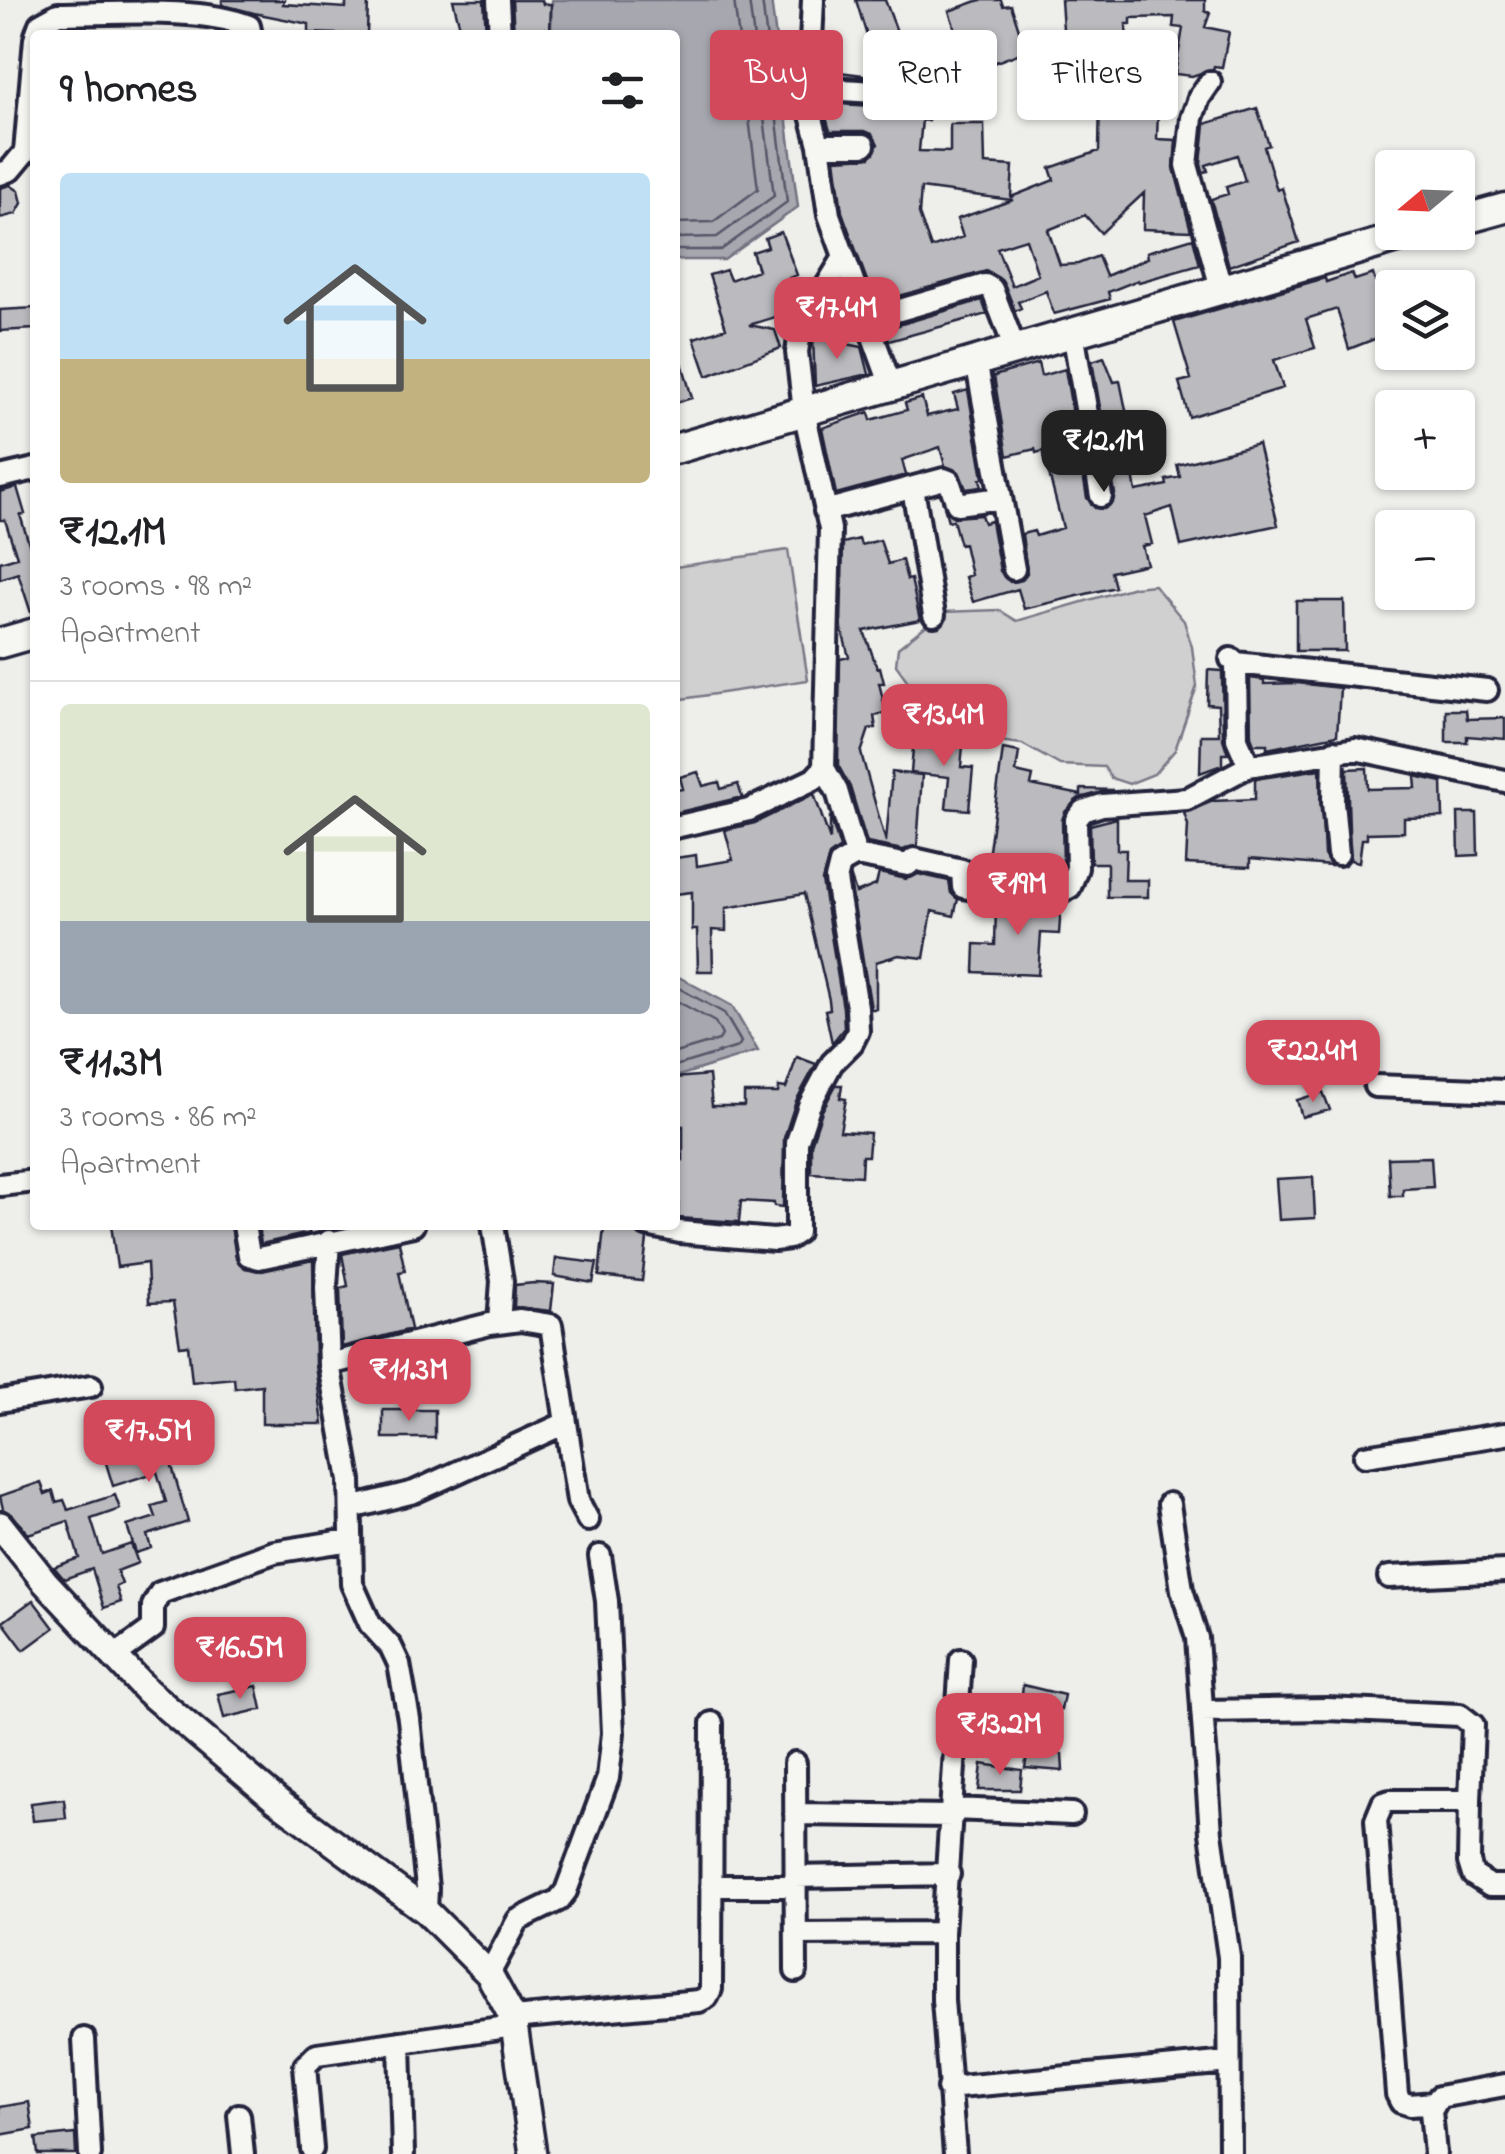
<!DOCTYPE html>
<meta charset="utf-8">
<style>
body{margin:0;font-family:"Indie Flower",sans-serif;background:#f6f6f6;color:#202124;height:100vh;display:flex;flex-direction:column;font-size:38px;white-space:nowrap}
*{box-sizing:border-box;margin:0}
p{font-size:32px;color:#757577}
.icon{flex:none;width:55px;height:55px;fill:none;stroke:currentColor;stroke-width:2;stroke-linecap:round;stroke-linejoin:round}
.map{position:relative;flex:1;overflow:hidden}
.panel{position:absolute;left:30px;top:30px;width:650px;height:1200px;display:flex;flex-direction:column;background:#fff;border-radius:10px;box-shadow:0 2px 8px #0004}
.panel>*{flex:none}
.hud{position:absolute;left:710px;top:30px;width:645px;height:90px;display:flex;gap:20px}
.needle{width:65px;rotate:251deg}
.controls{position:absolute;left:1375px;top:150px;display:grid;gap:20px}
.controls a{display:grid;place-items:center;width:100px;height:100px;border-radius:10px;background:#fff;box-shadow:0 2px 8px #0004;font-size:50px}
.price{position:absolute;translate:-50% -85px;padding:0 22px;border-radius:20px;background:#d1495b;color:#fff;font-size:32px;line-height:65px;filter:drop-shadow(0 2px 5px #0008)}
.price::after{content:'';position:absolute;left:50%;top:60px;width:30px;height:22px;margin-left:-15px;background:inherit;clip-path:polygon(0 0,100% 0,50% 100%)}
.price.current{background:#222;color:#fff}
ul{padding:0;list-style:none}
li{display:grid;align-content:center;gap:20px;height:530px;padding:0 30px}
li+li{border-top:2px solid #e0e0e0}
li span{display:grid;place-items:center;height:310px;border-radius:10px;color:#555}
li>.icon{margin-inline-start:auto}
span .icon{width:180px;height:180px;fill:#fffc;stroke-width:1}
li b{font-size:42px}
h2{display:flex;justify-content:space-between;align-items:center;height:120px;padding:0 30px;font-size:42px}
.pill{padding:0 35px;border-radius:10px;background:#fff;box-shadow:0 2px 8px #0004;font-size:35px;line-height:90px}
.pill.current{background:#d1495b;color:#fff}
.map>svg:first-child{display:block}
.green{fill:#d0d0d1;stroke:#797986;stroke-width:2.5}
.water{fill:#a7a7af;stroke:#727281;stroke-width:2.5}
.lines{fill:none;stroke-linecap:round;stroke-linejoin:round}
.shore{stroke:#575769;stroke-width:2.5}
.building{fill:#bbbbbf;stroke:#22223b;stroke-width:2.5;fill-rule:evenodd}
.minor-casing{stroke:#22223b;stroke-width:28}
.tertiary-casing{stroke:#22223b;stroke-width:32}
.secondary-casing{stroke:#22223b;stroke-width:35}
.minor{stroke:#f6f6f2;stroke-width:20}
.tertiary{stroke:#f6f6f2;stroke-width:25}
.secondary{stroke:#f6f6f2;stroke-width:28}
</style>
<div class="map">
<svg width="1505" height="2154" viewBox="0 0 1505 2154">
<rect width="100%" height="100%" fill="#eeeeeb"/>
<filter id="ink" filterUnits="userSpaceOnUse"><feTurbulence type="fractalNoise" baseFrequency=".01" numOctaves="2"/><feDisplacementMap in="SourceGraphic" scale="20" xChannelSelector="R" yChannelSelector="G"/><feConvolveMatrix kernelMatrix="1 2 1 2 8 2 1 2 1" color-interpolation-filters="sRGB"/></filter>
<g filter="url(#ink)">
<path class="green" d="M788,550L808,680L675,700V567Z
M1154,585L1184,621L1192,647L1197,686L1175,750L1154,774L1129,784L1111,778L1104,767L1060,765L1022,744L953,735L930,723L909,683L896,665L898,648L943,612L999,610L1017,621L1134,587Z"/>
<path class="water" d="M552,0H771L798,207L724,260H675V35H551Z
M675,975L732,1006L758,1051L675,1077Z"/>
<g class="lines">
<path class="shore" d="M675,223L713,222L758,189L734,0
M675,238L717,237L774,196L749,0
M675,250H721L787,202L762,0
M675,986L724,1013L741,1042L738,1047L675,1066
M675,1000L715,1022L722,1035L719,1040L675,1053"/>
</g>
<path class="building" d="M222,0H284L283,4L346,8V0H368L367,35L309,33V24L254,13L222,5Z
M453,0H484L486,35H462Z
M512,0H542L543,4H551L550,33L514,34Z
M856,0H885L899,37L870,46Z
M980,0H1001L1003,6L1011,5L1026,51L969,72L949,11Z
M1061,0H1205V11L1210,13L1205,27L1229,32L1222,67L1214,66L1213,69L1192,76L1175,74L1183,28L1173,27L1174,17L1131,18V24H1126L1128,61L1135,60L1136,75L1165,78L1162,109L1158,108L1157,139L1176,140L1174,168L1191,231L1143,229L1144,193L1101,233L1085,215L1048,230L1060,265L1078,264L1098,256L1106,276L1148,258L1147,252L1193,238L1200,265L1139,282L1138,280L1108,292L1110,299L1054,314L1046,291L1018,302L1021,308L1015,311L1004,283L986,271L875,303L842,212L835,159L870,157L878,144L872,134L865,131H830L822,103L909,108L920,102L922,89L911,80L823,75V70L895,79V75L904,76L908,44L927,70H933V78H939L938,94L934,93L928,121L922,120L919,151L950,152V124H984L985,164L1013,166L1011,197L1054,180L1050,168L1099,151L1100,96L1047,85L1074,76V69L1114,72L1116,38L1064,43ZM921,188L1011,200H1013L957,219L963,237L931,248L919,214ZM1026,239L1038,275L1012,286L997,248Z
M1257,108L1269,145L1264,147L1277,190L1282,188L1299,242L1229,266L1211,199L1228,194L1226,187L1245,181L1237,155L1206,165L1208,171L1203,172L1201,164L1205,124Z
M10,185L19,191L22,203L16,214L0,218V188Z
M781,232L797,275L789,278L798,305L795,311L749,325L775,330L781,348L707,376L694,338L726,328L709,275L726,270L730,280L758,270L752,252L768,247L765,238Z
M1352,273L1355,280L1373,274L1390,333L1349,349L1337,309L1306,319L1315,348L1274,360L1283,388L1189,417L1179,382L1191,379L1174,322L1325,278L1326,282Z
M982,300L987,314L889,341L885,329Z
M35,308V329L0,331V310Z
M813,337L862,347L869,374L815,386Z
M679,352L692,398L675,403V353Z
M1104,357L1114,382L1120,381L1128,420L1141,422L1144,442H1140L1144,462L1131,464L1136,491L1167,485L1166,480L1180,477L1177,465L1258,444L1278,525L1181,546L1172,507L1145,516L1152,544L1142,546L1147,564L1111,572L1115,587L1024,609L1018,589L973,602L965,577L971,575L964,544L960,545L953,520L948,521L945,510L954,517L981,515L984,523L991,521L1000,571L1010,582L1022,580L1027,573L1022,534L1034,531L1036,536L1063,528L1043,451L1036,453L1035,449L1007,456L994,376L1038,363L1041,376L1065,369L1087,498L1095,508L1104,509L1113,502L1115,494L1092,361Z
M968,390L983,478L980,479L982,487L966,489L959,472L945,466L940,447L902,460L906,475L836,494L822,428L869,412L871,420L907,410L905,403L922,398L927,416L958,409L954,394Z
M17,487L25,514L20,515L32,553H35V615L32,616L18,573L0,579V562L17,557L5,520H0V492Z
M859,539L861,545L880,540L888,564L902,560L907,580L911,579L920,620L864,631L877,668L880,667L884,683H879L886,712L874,716L876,728L869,729L861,753L886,842L892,772L922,775L917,846L903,850L867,843L850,787L838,765L840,659L849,657L841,627L843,543Z
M1296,601H1344L1345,651H1296Z
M1208,670L1222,671L1223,739L1228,754H1222V765L1200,773L1201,735H1219L1218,705L1207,704Z
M1250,678L1264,680V684L1297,683L1340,688L1337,735L1267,749V744H1254L1251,736Z
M1446,710H1466L1467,719L1505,718V739L1467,736V742H1446Z
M914,736L963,746L961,767L973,768L969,810L946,808L949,777L911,773Z
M1003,749L1019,752L1016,772L1033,776L1031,785L1081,795V789L1113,790L1079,798L1065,812L1062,820L1063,865H1056L1055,875L1014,873L989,878L976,876V871L986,872Z
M1367,768L1368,789L1416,788L1415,776L1442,782L1443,817L1404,818V832L1367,833V839H1362L1359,862L1350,860L1347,769Z
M1320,769L1324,855L1331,866L1250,859V867L1186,864L1188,825L1184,813L1213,801L1255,799V779Z
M698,772L703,786L719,782L721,789L738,784L742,797L675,813V790L683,789L680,777Z
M814,794L830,840V816L840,848L829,856L822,881L843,1008L844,1028L832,1043L825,1010L830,1009L829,1000L804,894L726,908V931L712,930L713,971H698L697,930H692V892L675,894V858L696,855L697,866L733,860L725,830L755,823Z
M1458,813H1477L1478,855L1459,856Z
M1117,818V850H1126L1125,880H1148V897H1107V863H1091L1090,825Z
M879,873L906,879L918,874L949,881L951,893L958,899L954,916L932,911L924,958L899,955L876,962V1009H871L850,881L851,878L856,893L876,885Z
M1014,901L1061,905L1059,934L1041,933L1038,975L974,972L975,944L995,945L996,905Z
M797,1057L816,1064L796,1101L784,1138L783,1207L774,1206V1203L741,1201L739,1222L678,1218L679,1181H675V1173L676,1159L683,1160V1126L675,1127V1078L709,1075L712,1106H744V1093H778L779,1087L786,1088Z
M836,1085H842L840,1098L846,1099L840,1131L870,1133L868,1156H862L861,1176L811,1173V1144L822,1111Z
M1323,1092L1330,1110L1302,1117L1297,1100Z
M1431,1157L1433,1187L1403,1189V1196H1390L1388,1158Z
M1313,1177L1315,1218L1279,1220L1276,1179Z
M111,1225H231L236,1258L245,1268L262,1271L313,1260L315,1365L323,1424H262V1385L235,1388L234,1378L192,1382L188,1345L180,1346L173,1302L149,1303L147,1263L117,1267Z
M258,1225H308L309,1233L261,1244Z
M604,1227L635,1231L647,1239L642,1281L599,1276Z
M399,1242L405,1271L399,1272L411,1329L342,1347L340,1288L348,1286L342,1254Z
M556,1258L597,1263L593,1283L554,1276Z
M534,1283L554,1284L551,1311L514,1307L515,1285Z
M383,1410H435V1438H383Z
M163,1435L188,1522L147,1535L151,1548L136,1553L127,1526L156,1517L152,1506L166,1502L157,1472L113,1486L103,1453Z
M41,1482L45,1494L53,1491L56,1502L64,1500L68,1510L115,1495L120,1509L91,1519L102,1554L131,1544L138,1563L117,1571L122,1584L116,1587L121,1602L104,1608L92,1569L64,1579L54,1567L79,1558L68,1521L28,1534L13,1515L3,1509L0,1496Z
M33,1600L54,1628L24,1650L3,1622Z
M1023,1685L1064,1695L1061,1710L1021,1705Z
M257,1686L262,1709L224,1718L218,1694Z
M1030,1733L1051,1752L1062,1754L1063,1771L1025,1768Z
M982,1764L1022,1770L1020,1790H979Z
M64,1799L66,1818L33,1821L31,1803Z
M29,2102L33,2129L0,2135V2107Z
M75,2134L76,2154H38L36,2138Z"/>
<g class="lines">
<defs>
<path id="minor" d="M498,0L500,35
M813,0L808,104L819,145L829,215L891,386
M36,35L40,24L58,14C112,14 199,6 249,26L251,35
M1210,82L1199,98L1192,118L1187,165L1221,288
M808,88L909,94
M819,145H864
M0,174L10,170L25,152L35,39
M869,319L985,285L992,289L1015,349
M1073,332L1101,496
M976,360L1014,569
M0,477L35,469
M913,488L934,615
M825,511L944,479L949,481L957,504L1001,498
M1231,659L1236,663L1237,739L1249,766L1355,749L1505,781
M1236,663L1487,690
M1334,751L1333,802L1338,854
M824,768L837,791L856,855L908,865L914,859L962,870L963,887L989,892L1013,887L1063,891L1070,887L1077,868L1076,820L1083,811L1102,805L1187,799L1249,766
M675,827L749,810L814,779L824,768L830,529L804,411L797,352L801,327L843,259
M1375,1086L1505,1091
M0,1185L35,1181
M244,1225L249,1255L259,1258L413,1225
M493,1225L502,1281L499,1323
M647,1225L680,1232L774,1240L789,1238L797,1232V1142L809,1106L832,1063L852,1043L858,1031L857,1007L836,880L840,864L856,855
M329,1241L326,1287L329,1364L350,1480L352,1584L370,1624L391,1647L399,1664L409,1719L427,1888L426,1911
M329,1364L490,1324L520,1320L551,1325L578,1501L588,1520
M0,1401L91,1386
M1365,1456L1505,1434
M1169,1504L1182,1590L1197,1638L1211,1833L1229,1957L1230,2154
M351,1508L414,1492L559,1426
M1389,1577L1505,1571
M113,1657L153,1628V1606L160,1593L274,1552L350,1540
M1202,1711L1327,1709L1460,1715L1473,1725L1470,1801H1390L1383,1803L1376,1820L1397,2094L1401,2102L1410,2105L1433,2103
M795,1763L796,1971
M1470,1801L1469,1862L1473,1875L1490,1886H1505
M953,1809L1072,1814
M795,1814L953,1816
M795,1877L949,1874
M711,1886H795
M796,1934L943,1933
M489,1974L518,1920L559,1900L566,1891L608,1778L613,1733L607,1601L600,1556
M513,2018L699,2001L707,1997L711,1989L712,1723
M84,2039L90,2154
M400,2042L403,2154
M948,2088L1229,2062
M239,2115L243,2154
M312,2149L305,2066L317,2054L514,2026
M955,2154L943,2000V1933L961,1660
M1435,2154L1431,2111L1439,2097L1505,2085"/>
<path id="tertiary" d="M0,1525L45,1582L147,1691L276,1800L426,1911L489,1974L513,2018L533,2154"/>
<path id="secondary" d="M1458,221L1505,208
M675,449L1418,232
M0,643L35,633"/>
</defs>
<use href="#minor" class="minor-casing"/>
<use href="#tertiary" class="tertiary-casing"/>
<use href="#secondary" class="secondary-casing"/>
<use href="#minor" class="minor"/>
<use href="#tertiary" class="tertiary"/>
<use href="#secondary" class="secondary"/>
</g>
</g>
</svg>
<div class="controls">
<a><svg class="needle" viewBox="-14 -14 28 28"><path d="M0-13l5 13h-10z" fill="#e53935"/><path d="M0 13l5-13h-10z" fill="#757577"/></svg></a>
<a><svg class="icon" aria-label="layers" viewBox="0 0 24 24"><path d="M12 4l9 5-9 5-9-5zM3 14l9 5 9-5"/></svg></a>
<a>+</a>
<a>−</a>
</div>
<b class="price" style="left:837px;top:362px">₹17.4M</b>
<b class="price current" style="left:1104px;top:495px">₹12.1M</b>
<b class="price" style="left:944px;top:769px">₹13.4M</b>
<b class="price" style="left:1018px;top:938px">₹19M</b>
<b class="price" style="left:1313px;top:1105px">₹22.4M</b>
<b class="price" style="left:409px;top:1424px">₹11.3M</b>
<b class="price" style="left:149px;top:1485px">₹17.5M</b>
<b class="price" style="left:240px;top:1702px">₹16.5M</b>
<b class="price" style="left:1000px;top:1778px">₹13.2M</b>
<div class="hud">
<a class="pill current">Buy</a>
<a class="pill">Rent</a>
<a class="pill">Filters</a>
</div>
<section class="panel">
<h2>9 homes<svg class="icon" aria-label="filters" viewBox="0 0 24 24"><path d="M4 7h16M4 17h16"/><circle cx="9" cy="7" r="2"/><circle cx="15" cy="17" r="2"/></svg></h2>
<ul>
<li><span style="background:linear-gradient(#bfe0f5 60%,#c2b280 0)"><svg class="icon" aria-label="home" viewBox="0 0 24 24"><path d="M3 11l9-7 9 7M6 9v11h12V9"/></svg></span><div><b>₹12.1M</b><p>3 rooms · 98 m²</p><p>Apartment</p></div></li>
<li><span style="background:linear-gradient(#dfe7d0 70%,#9aa5b1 0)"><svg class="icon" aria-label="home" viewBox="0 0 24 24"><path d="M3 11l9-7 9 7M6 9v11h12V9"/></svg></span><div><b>₹11.3M</b><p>3 rooms · 86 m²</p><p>Apartment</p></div></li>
</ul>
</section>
</div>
